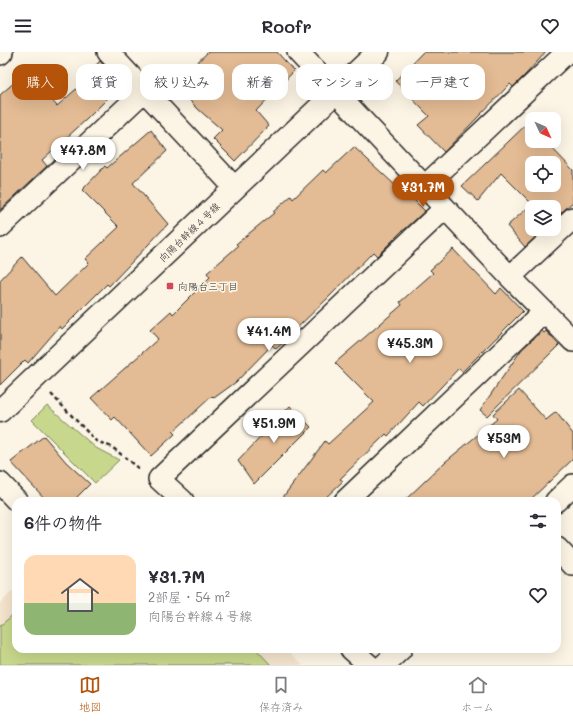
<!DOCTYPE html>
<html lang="ja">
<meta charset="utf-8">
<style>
body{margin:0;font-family:Mali,"Klee One",sans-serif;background:#f7f7f7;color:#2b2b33;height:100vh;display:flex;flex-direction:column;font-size:15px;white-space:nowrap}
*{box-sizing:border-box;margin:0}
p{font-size:13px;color:#7c7c81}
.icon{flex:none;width:22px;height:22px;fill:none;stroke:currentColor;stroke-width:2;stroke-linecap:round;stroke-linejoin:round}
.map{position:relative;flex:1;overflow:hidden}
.details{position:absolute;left:12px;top:445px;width:549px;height:156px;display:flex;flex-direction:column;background:#fff;border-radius:12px;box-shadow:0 4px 16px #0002}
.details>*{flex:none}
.banner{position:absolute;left:12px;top:12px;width:549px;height:36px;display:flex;gap:8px}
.needle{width:26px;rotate:134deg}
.controls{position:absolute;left:525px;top:60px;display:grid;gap:8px}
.controls a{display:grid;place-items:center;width:36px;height:36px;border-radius:8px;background:#fff;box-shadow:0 4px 16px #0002;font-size:20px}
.price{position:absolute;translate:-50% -34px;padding:0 9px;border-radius:14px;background:#fff;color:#222;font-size:13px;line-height:26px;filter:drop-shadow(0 1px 2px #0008)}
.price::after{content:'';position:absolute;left:50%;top:24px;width:12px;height:9px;margin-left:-6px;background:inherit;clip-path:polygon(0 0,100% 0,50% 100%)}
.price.on{background:#b45309;color:#fff}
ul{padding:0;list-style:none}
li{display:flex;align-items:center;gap:12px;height:100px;padding:0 12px}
li span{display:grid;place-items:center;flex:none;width:112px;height:80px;border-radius:12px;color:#555}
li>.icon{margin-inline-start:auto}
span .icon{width:48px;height:48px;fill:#fffc;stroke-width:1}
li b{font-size:17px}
h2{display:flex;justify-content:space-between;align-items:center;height:48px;padding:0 12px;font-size:17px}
.pill{padding:0 14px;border-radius:12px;background:#fff;box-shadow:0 4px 16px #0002;font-size:14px;line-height:36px}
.pill.on{background:#b45309;color:#fff}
header{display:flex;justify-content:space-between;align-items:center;height:52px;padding:0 12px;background:#fff;font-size:18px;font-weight:600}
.tabs{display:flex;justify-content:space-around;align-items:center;height:56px;border-top:1px solid #e1e1e2;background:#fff;font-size:11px;color:#7c7c81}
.tabs a{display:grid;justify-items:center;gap:2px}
.tabs .on{color:#b45309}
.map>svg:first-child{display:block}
.built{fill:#f4e4cd}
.green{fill:#c7d88c;stroke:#79825c}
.building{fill:#e3bb94;stroke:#2b2b2b;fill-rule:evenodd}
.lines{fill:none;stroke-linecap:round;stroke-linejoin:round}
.street-casing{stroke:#2b2b2b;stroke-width:24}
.secondary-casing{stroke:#2b2b2b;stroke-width:25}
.path{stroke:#2b2b2b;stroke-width:2.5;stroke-dasharray:4 3;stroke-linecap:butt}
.street{stroke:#fcf5e5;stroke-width:21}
.secondary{stroke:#fcf5e5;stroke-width:22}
.poi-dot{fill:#d1495b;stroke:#fcf5e5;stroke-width:1.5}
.labels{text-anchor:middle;stroke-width:3.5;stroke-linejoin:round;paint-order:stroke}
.street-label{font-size:10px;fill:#2b2b2b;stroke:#fcf5e5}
.poi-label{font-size:10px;fill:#2b2b2b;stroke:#fcf5e5;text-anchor:start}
</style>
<header><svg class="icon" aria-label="menu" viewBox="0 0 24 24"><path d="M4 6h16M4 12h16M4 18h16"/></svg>Roofr<svg class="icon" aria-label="heart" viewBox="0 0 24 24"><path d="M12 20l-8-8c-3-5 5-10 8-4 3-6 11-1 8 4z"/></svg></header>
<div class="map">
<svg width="573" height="613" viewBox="0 0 573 613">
<rect width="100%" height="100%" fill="#fcf5e5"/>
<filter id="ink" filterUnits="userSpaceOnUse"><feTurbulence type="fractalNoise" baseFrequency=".025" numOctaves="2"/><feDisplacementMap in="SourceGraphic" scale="8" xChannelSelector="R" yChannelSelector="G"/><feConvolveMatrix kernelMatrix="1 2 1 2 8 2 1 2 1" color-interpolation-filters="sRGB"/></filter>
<g filter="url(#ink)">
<path class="built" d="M16,536V597H286L303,613H0V551Z"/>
<path class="green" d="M47,353L96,396L119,408L95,431L32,368Z
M16,560V597H256L271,613H0V574Z"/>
<path class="building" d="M208,0H277L294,19L256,59L269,74L235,109L213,87L222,78L198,57L174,32Z
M423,0H546L527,21L513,35L510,32L444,100L418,73L429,64L395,29Z
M100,9L125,36L114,46L111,43L87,67L42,108L47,114L0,158V43L26,20L57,54L91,24L88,21Z
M532,67V89H554V87L555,89L550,94L573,118V150L554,167V155H532V177H544L525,195L507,174L532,152L501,121L478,149L462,134ZM532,111H554V133H532Z
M151,78L167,99L133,131L168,172L109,234L107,232L62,277L60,274L28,311L25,308L0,333V228L22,205L55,244L89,211L85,207L119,175L82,138L105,114L107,116Z
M354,95L397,135L399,133L425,159L404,178H403L377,204L373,200L331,243L296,277L297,278L276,297L272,293L236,330L214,346L212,344L173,380L175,382L151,404L115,365L112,368L91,346L158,287L150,278L171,259L173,262L210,225L207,221L238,194L236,192L274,161L273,160L291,144L293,147L323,118L326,121Z
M453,197L496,242L501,236L523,259L462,320L459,316L423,354L419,350L388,384L386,382L340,427L343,429L322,449H280L325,389L328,392L374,350L335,311L402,253L400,250L433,221L430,218Z
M542,279L544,281L546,279L559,293L487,364L480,358L522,297Z
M519,338L546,368L556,360L573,382V407L529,449H404L445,410L497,367L493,362Z
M290,354L311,375L254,432L238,409Z
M44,384L66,410L90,432L73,449H47L11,410Z"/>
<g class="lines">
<defs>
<path id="street" d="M108,0L235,136
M298,0L510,225L573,289
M0,2L2,0
M425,134L567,0
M0,175L144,39
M510,225L573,166
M0,431L17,449
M183,449L159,427L445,156
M345,449L544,260
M556,449L573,433
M557,496L573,513
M351,597L369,613
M384,613L401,597"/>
<path id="secondary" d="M0,359L378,0"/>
</defs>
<use href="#street" class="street-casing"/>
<use href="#secondary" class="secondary-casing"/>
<path class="path" d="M51,342L96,389L112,395L139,417"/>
<use href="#street" class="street"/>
<use href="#secondary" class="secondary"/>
</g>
</g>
<rect class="poi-dot" x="166" y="230" width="8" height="8" rx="2"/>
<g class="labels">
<g class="street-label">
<text transform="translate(189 180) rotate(-44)" y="4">向陽台幹線４号線</text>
</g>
<g class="poi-label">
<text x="178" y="238">向陽台三丁目</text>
</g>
</g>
</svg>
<div class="controls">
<a><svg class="needle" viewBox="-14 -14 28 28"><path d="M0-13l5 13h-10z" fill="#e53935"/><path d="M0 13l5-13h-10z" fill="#7c7c81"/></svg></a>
<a><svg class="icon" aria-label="locate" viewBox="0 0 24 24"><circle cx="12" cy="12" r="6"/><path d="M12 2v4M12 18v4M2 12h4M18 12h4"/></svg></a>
<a><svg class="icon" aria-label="layers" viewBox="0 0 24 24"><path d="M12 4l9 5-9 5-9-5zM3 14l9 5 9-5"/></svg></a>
</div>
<b class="price" style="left:83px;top:119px">¥47.8M</b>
<b class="price on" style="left:423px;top:156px">¥31.7M</b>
<b class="price" style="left:269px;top:300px">¥41.4M</b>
<b class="price" style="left:410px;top:312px">¥45.3M</b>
<b class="price" style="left:274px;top:392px">¥51.9M</b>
<b class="price" style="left:504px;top:407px">¥53M</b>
<div class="banner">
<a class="pill on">購入</a>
<a class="pill">賃貸</a>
<a class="pill">絞り込み</a>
<a class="pill">新着</a>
<a class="pill">マンション</a>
<a class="pill">一戸建て</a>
</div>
<section class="details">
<h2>6件の物件<svg class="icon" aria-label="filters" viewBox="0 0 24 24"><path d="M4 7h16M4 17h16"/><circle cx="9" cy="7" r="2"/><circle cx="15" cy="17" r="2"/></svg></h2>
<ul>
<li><span style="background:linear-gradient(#ffd9b3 60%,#8fb573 0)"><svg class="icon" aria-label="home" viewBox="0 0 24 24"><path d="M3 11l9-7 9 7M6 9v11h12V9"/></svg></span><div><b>¥31.7M</b><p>2部屋 · 54 m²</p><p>向陽台幹線４号線</p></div><svg class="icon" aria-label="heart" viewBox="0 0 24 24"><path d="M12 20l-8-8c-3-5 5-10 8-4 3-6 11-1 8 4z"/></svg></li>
</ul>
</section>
</div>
<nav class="tabs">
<a class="on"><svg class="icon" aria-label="map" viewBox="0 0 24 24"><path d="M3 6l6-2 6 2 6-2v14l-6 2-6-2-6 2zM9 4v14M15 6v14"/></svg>地図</a>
<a><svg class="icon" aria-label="saved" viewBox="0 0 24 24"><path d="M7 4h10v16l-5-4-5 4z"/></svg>保存済み</a>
<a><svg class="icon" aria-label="home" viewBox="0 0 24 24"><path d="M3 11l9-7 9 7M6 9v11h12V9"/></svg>ホーム</a>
</nav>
